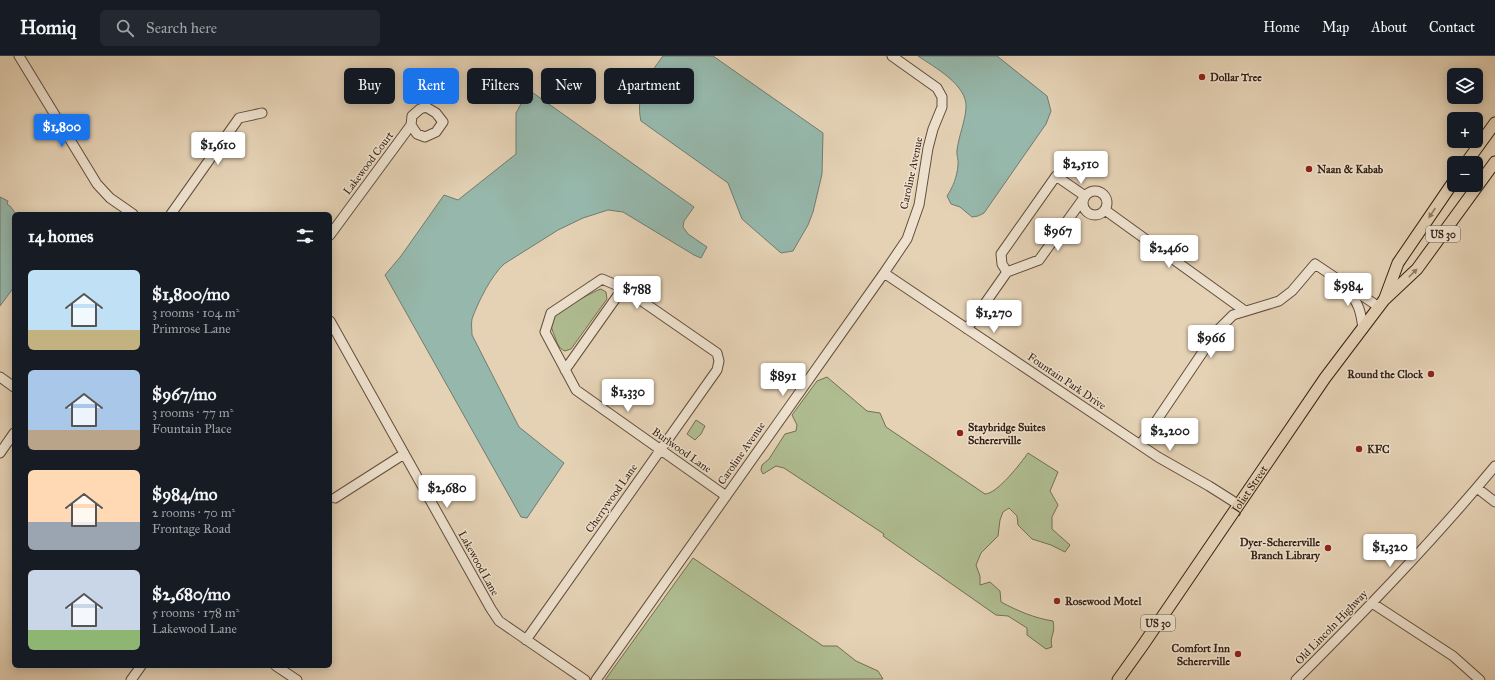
<!DOCTYPE html>
<meta charset="utf-8">
<style>
body{margin:0;font-family:"IM FELL Great Primer",serif;background:#242831;color:#f1f3f6;height:100vh;display:flex;flex-direction:column;font-size:15px;white-space:nowrap}
*{box-sizing:border-box;margin:0}
p{font-size:13px;color:#9ea1a6}
.icon{flex:none;width:22px;height:22px;fill:none;stroke:currentColor;stroke-width:2;stroke-linecap:round;stroke-linejoin:round}
.map{position:relative;flex:1;overflow:hidden}
.details{position:absolute;left:12px;top:156px;width:320px;height:456px;display:flex;flex-direction:column;background:#171b24;border-radius:6px;box-shadow:0 2px 10px #0003}
.details>*{flex:none}
.banner{position:absolute;left:344px;top:12px;width:380px;height:36px;display:flex;gap:8px}
.buttons{position:absolute;left:1447px;top:12px;display:grid;gap:8px}
.buttons a{display:grid;place-items:center;width:36px;height:36px;border-radius:6px;background:#171b24;box-shadow:0 2px 10px #0003;font-size:20px}
.price{position:absolute;translate:-50% -34px;padding:0 9px;border-radius:4px;background:#fff;color:#222;font-size:13px;line-height:26px;filter:drop-shadow(0 1px 2px #0008)}
.price::after{content:'';position:absolute;left:50%;top:24px;width:12px;height:9px;margin-left:-6px;background:inherit;clip-path:polygon(0 0,100% 0,50% 100%)}
.price.current{background:#1a73e8;color:#fff}
ul{padding:0;list-style:none}
li{display:flex;align-items:center;gap:12px;height:100px;padding:0 16px}
li span{display:grid;place-items:center;flex:none;width:112px;height:80px;border-radius:6px;color:#555}
li>.icon{margin-inline-start:auto}
span .icon{width:48px;height:48px;fill:#fffc;stroke-width:1}
li b{font-size:17px}
h2{display:flex;justify-content:space-between;align-items:center;height:48px;padding:0 16px;font-size:17px}
.tag{padding:0 14px;border-radius:6px;background:#171b24;box-shadow:0 2px 10px #0003;font-size:14px;line-height:36px}
.tag.current{background:#1a73e8;color:#fff}
header{display:flex;align-items:center;gap:24px;box-sizing:border-box;height:56px;padding:0 20px;background:#171b24;border-bottom:1px solid #363941}
header strong{font-size:19px}
nav{display:flex;gap:22px;margin-inline-start:auto;font-size:14px}
.search{width:280px;height:36px;background:#242831;display:flex;align-items:center;gap:10px;box-sizing:border-box;padding:0 14px;border-radius:6px;color:#9ea1a6;font-size:15px}
.map>svg:first-child{display:block}
.green{fill:#afbd91;stroke:#746f53}
.water{fill:#96b8ac;stroke:#707c70}
.lines{fill:none;stroke-linecap:round;stroke-linejoin:round}
.minor-casing{stroke:#634d3d;stroke-width:11}
.major-casing{stroke:#382115;stroke-width:13}
.minor{stroke:#eee2cf;stroke-width:9}
.major{stroke:#e5d2b5;stroke-width:11}
.oneway{fill:#8e7a65}
.poi-dot{fill:#8f2418;stroke:#eee2cf;stroke-width:1.5}
.labels{text-anchor:middle;stroke-width:3;stroke-linejoin:round;paint-order:stroke}
.shield{fill:#eee2cf;stroke:#6f5b4d;stroke-width:1}
.shield-label{font-size:10px;font-weight:bold;fill:#382115}
.poi-label{font-size:11px;font-weight:bold;fill:#382115;stroke:#eee2cf;text-anchor:start}
.street-label{font-size:11px;fill:#382115;stroke:#eee2cf}
</style>
<header>
<strong>Homiq</strong>
<div class="search"><svg class="icon" aria-label="search" viewBox="0 0 24 24"><circle cx="10" cy="10" r="6"/><path d="M15 15l6 6"/></svg>Search here</div>
<nav><a>Home</a><a>Map</a><a>About</a><a>Contact</a></nav>
</header>
<div class="map">
<svg width="1495" height="624" viewBox="0 0 1495 624">
<rect width="100%" height="100%" fill="#e5d2b5"/>
<filter id="stains"><feTurbulence type="fractalNoise" baseFrequency=".005" numOctaves="4"/><feColorMatrix values="0 0 0 0 .2 0 0 0 0 .09 0 0 0 0 .02 0 0 0 .5 -.17"/></filter>
<radialGradient id="worn" r=".72"><stop offset=".6" stop-color="#630" stop-opacity="0"/><stop offset="1" stop-color="#630" stop-opacity=".3"/></radialGradient>
<path class="green" d="M601,233L606,236L607,243L571,293L565,295C559,293 557,287 555,281C553,276 550,270 552,265C555,255 588,239 598,234Z
M827,321L867,355L880,357L886,371L985,438C997,438 1021,407 1028,397L1058,416L1050,435L1058,449L1052,461V473L1070,489L1065,496L1051,489L1032,483L1018,469L1017,460L1009,452L1003,456L1000,464L998,480L981,497L976,509L980,520V529L990,526L1000,535L1001,546C1018,555 1034,562 1053,565C1056,578 1049,580 1052,591L1046,593L1027,579V572L1008,560L996,559L883,480L884,478L784,412L776,410L763,418L761,414L762,409L769,403L785,378L796,375L797,369L792,359L817,325Z
M696,364L705,370L701,378L695,384L687,378Z
M693,502L823,590H837L856,605L878,615L883,623L605,624Z"/>
<path class="water" d="M663,0H713L823,77L822,118L813,156L808,169L793,195L781,197L742,163L728,127L641,65C635,39 648,20 663,0Z
M918,0H997L1047,40L1051,55L1046,68L984,157L978,160L972,161L960,151L951,148L947,140C953,131 957,121 958,109C959,104 956,99 957,94C959,79 965,66 966,52C968,29 934,11 918,0Z
M529,34L694,151L684,165L683,171L688,178L707,191L701,202L694,199L623,156L608,154L583,162L558,174L504,208C491,220 478,246 472,263C471,268 472,274 472,279L519,371L564,407L527,462L521,461L385,219L401,200L444,139L458,144L516,98V57Z
M0,141L8,145L7,148L10,150L16,158H14V231L0,250Z"/>
<g class="lines">
<defs>
<path id="minor" d="M19,0L97,128L110,142L133,158
M1083 147a12 12 0 1 1 24 0a12 12 0 1 1-24 0Z
M1105,154L1245,255
M171,158L239,62L262,57
M330,179L411,69L412,60L420,53L426,51L436,57L443,66L436,76L425,81L417,78L411,69
M1007,216L1039,204L1083,143
M884,217L1158,401L1209,430L1239,449
M1348,234C1359,248 1361,256 1363,273
M330,265L491,553L499,565L585,624
M967,273L1007,216L1002,208L1001,198L1056,120L1085,140
M565,314L623,232
M0,321L14,331
M1140,389L1217,275L1233,259L1279,245L1292,235L1315,208L1379,251
M0,397L14,377
M1477,432L1495,446
M335,442L404,398
M1372,547L1453,600L1480,624
M526,584L717,314L719,305L717,297L623,232L602,223L551,257L545,276L576,334L726,440
M276,610L297,624
M131,624L141,610
M596,624L884,217L907,183L919,149L928,92L933,73L942,51V41L937,32L892,0
M1296,624C1365,555 1433,485 1495,410"/>
<g id="major">
<path d="M1466,107L1495,67"/>
<path d="M1385,242L1398,207L1454,125"/>
<path id="s1" d="M1118,624L1143,589L1325,322L1384,244L1417,213L1495,106"/>
</g>
</defs>
<use href="#minor" class="minor-casing"/>
<use href="#major" class="major-casing"/>
<use href="#minor" class="minor"/>
<use href="#major" class="major"/>
</g>
<defs><path id="oneway-solid" d="M-6-.8H1V-3.2L6.5 0L1 3.2V.8H-6Z"/></defs>
<g class="oneway">
<use href="#oneway-solid" transform="translate(1432 157) rotate(124)"/>
<use href="#oneway-solid" transform="translate(1413 217) rotate(-45)"/>
</g>
<g class="poi-dot">
<circle cx="1202" cy="21" r="4"/>
<circle cx="1309" cy="113" r="4"/>
<circle cx="1431" cy="318" r="4"/>
<circle cx="960" cy="377" r="4"/>
<circle cx="1359" cy="393" r="4"/>
<circle cx="1328" cy="492" r="4"/>
<circle cx="1057" cy="545" r="4"/>
<circle cx="1238" cy="598" r="4"/>
</g>
<g class="labels">
<g class="shield">
<rect x="1426" y="170" width="34" height="16" rx="3"/>
<rect x="1141" y="559" width="34" height="16" rx="3"/>
</g>
<g class="shield-label">
<text x="1443" y="182">US 30</text>
<text x="1158" y="571">US 30</text>
</g>
<g class="poi-label">
<text x="1210" y="25">Dollar Tree</text>
<text x="1317" y="117">Naan &amp; Kabab</text>
<text x="1423" y="322" text-anchor="end">Round the Clock</text>
<text x="968" y="375">Staybridge Suites<tspan x="968" dy="13">Schererville</tspan></text>
<text x="1367" y="397">KFC</text>
<text x="1320" y="490" text-anchor="end">Dyer-Schererville<tspan x="1320" dy="13">Branch Library</tspan></text>
<text x="1065" y="549">Rosewood Motel</text>
<text x="1230" y="596" text-anchor="end">Comfort Inn<tspan x="1230" dy="13">Schererville</tspan></text>
</g>
<g class="street-label">
<text transform="translate(368 107) rotate(-53)" y="4">Lakewood Court</text>
<text transform="translate(911 117) rotate(-78)" y="4">Caroline Avenue</text>
<text transform="translate(1067 325) rotate(34)" y="4">Fountain Park Drive</text>
<text transform="translate(682 394) rotate(35)" y="4">Burlwood Lane</text>
<text transform="translate(741 397) rotate(-55)" y="4">Caroline Avenue</text>
<text dy="4" stroke="none"><textPath href="#s1" startOffset="232">Joliet Street</textPath></text>
<text transform="translate(611 442) rotate(-55)" y="4">Cherrywood Lane</text>
<text transform="translate(479 507) rotate(61)" y="4">Lakewood Lane</text>
<text transform="translate(1331 571) rotate(-46)" y="4">Old Lincoln Highway</text>
</g>
</g>
<rect width="100%" height="100%" filter="url(#stains)"/>
<rect width="100%" height="100%" fill="url(#worn)"/>
</svg>
<div class="buttons">
<a><svg class="icon" aria-label="layers" viewBox="0 0 24 24"><path d="M12 4l9 5-9 5-9-5zM3 14l9 5 9-5"/></svg></a>
<a>+</a>
<a>−</a>
</div>
<b class="price current" style="left:62px;top:92px">$1,800</b>
<b class="price" style="left:218px;top:110px">$1,610</b>
<b class="price" style="left:1081px;top:129px">$2,510</b>
<b class="price" style="left:1058px;top:196px">$967</b>
<b class="price" style="left:1169px;top:213px">$2,460</b>
<b class="price" style="left:1348px;top:251px">$984</b>
<b class="price" style="left:637px;top:254px">$788</b>
<b class="price" style="left:994px;top:278px">$1,270</b>
<b class="price" style="left:1211px;top:303px">$966</b>
<b class="price" style="left:783px;top:341px">$891</b>
<b class="price" style="left:628px;top:357px">$1,330</b>
<b class="price" style="left:1170px;top:396px">$2,200</b>
<b class="price" style="left:447px;top:453px">$2,680</b>
<b class="price" style="left:1390px;top:512px">$1,320</b>
<div class="banner">
<a class="tag">Buy</a>
<a class="tag current">Rent</a>
<a class="tag">Filters</a>
<a class="tag">New</a>
<a class="tag">Apartment</a>
</div>
<section class="details">
<h2>14 homes<svg class="icon" aria-label="filters" viewBox="0 0 24 24"><path d="M4 7h16M4 17h16"/><circle cx="9" cy="7" r="2"/><circle cx="15" cy="17" r="2"/></svg></h2>
<ul>
<li><span style="background:linear-gradient(#bfe0f5 75%,#c2b280 0)"><svg class="icon" aria-label="home" viewBox="0 0 24 24"><path d="M3 11l9-7 9 7M6 9v11h12V9"/></svg></span><div><b>$1,800/mo</b><p>3 rooms · 104 m²</p><p>Primrose Lane</p></div></li>
<li><span style="background:linear-gradient(#a9c7e8 75%,#b9a48a 0)"><svg class="icon" aria-label="home" viewBox="0 0 24 24"><path d="M3 11l9-7 9 7M6 9v11h12V9"/></svg></span><div><b>$967/mo</b><p>3 rooms · 77 m²</p><p>Fountain Place</p></div></li>
<li><span style="background:linear-gradient(#ffd9b3 65%,#9aa5b1 0)"><svg class="icon" aria-label="home" viewBox="0 0 24 24"><path d="M3 11l9-7 9 7M6 9v11h12V9"/></svg></span><div><b>$984/mo</b><p>2 rooms · 70 m²</p><p>Frontage Road</p></div></li>
<li><span style="background:linear-gradient(#c9d6e8 75%,#8fb573 0)"><svg class="icon" aria-label="home" viewBox="0 0 24 24"><path d="M3 11l9-7 9 7M6 9v11h12V9"/></svg></span><div><b>$2,680/mo</b><p>5 rooms · 178 m²</p><p>Lakewood Lane</p></div></li>
</ul>
</section>
</div>
